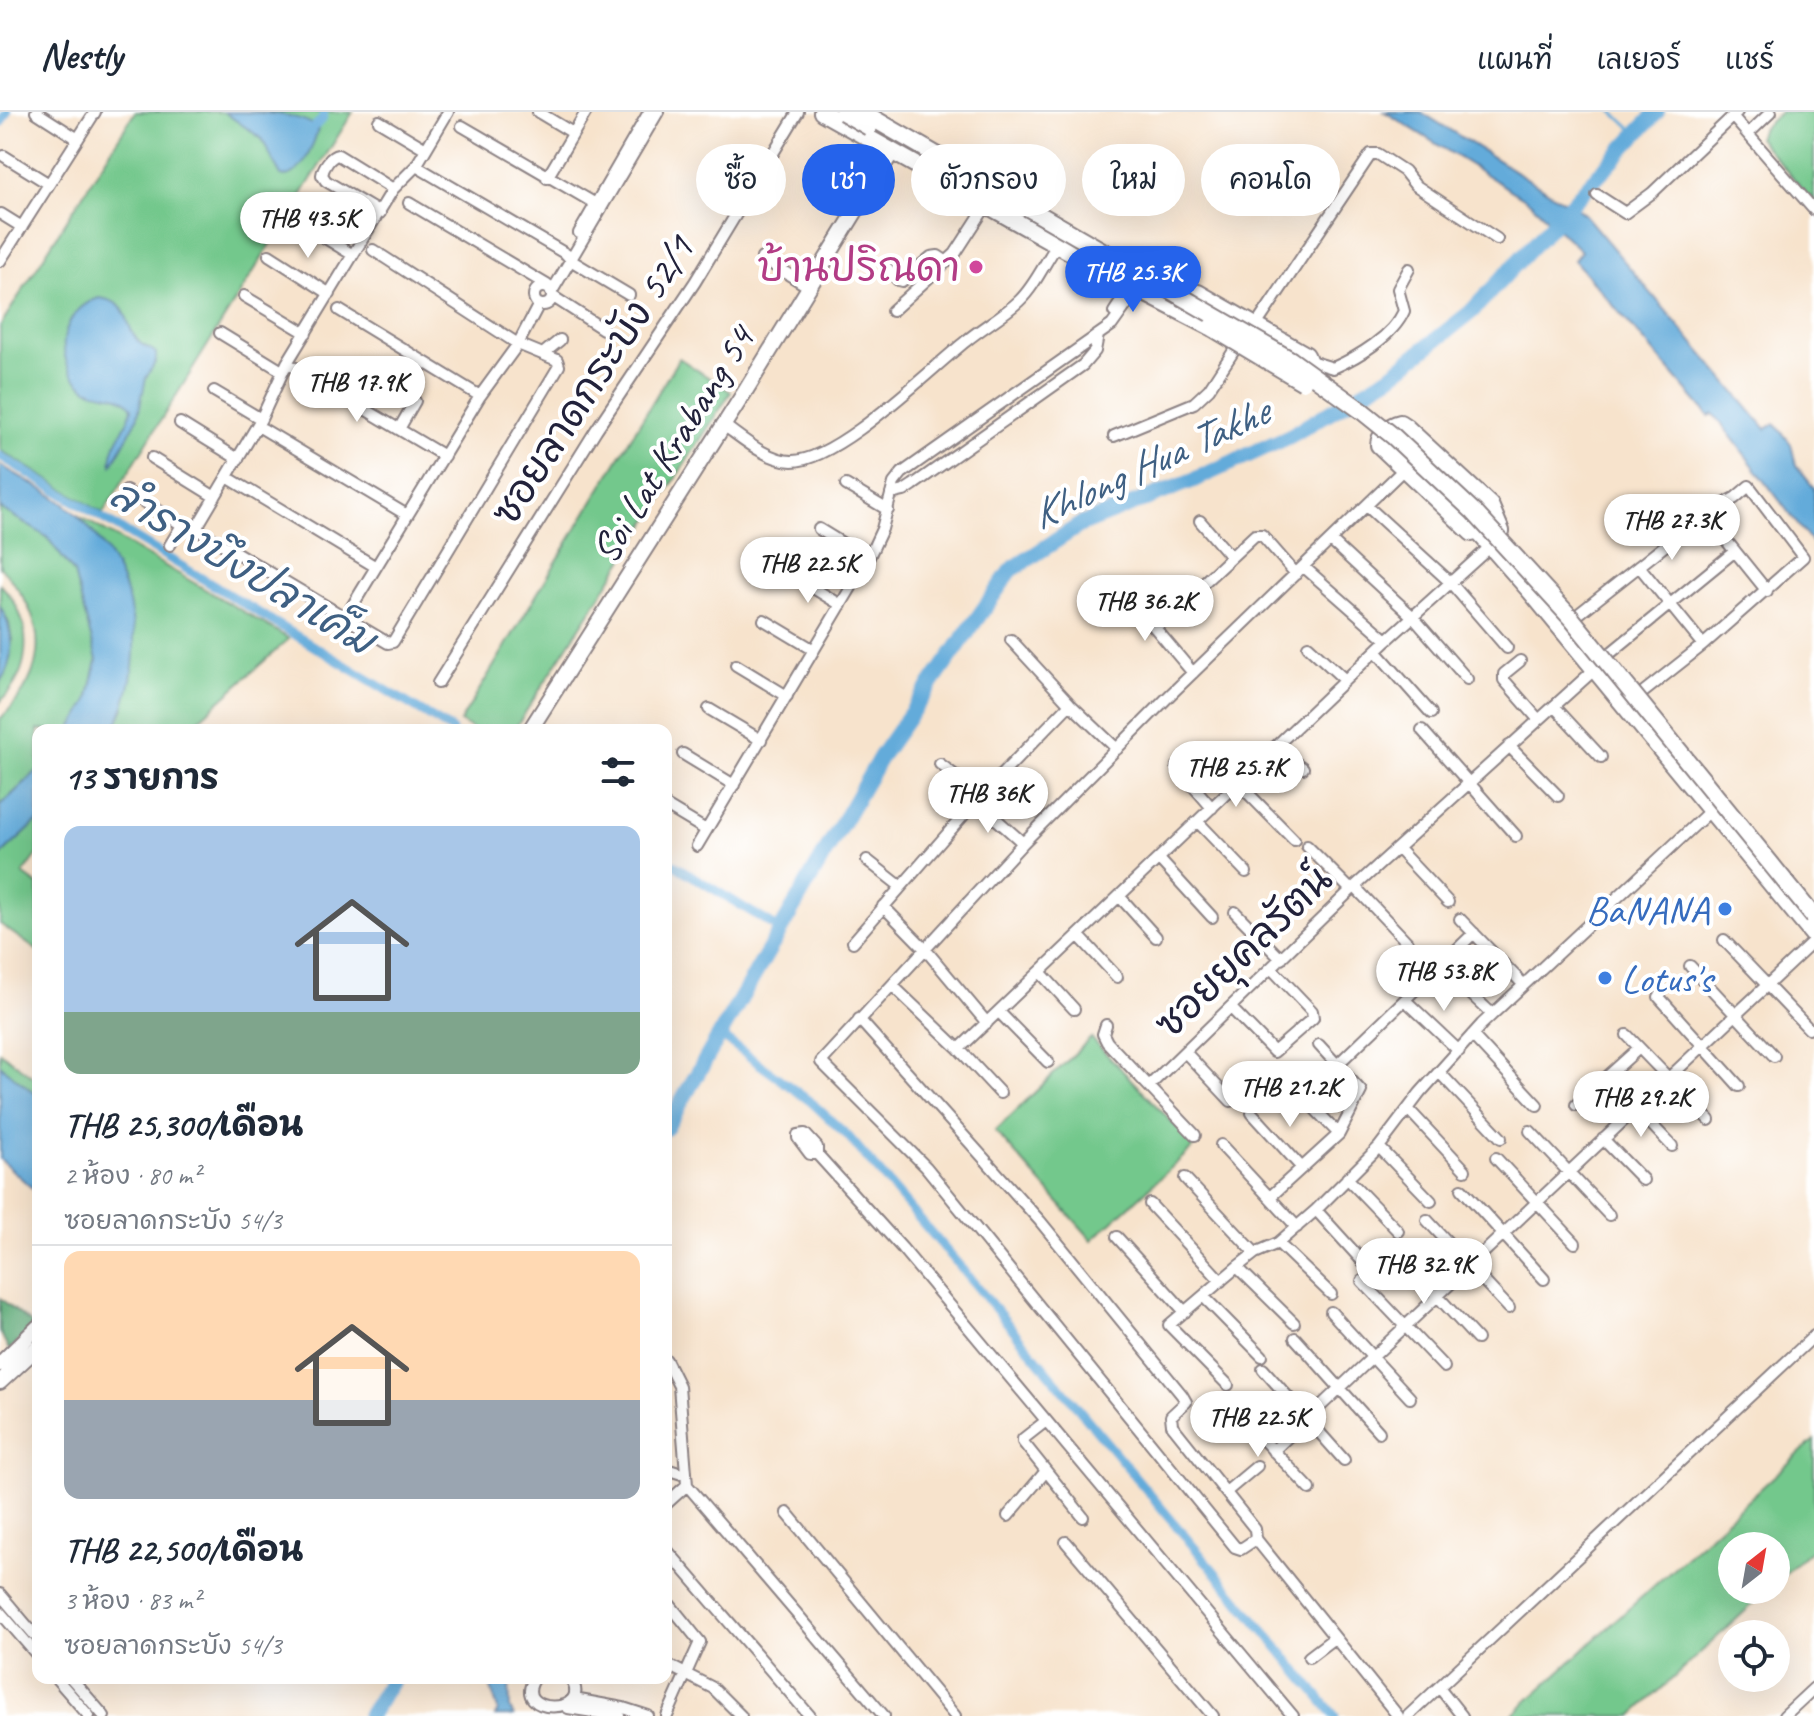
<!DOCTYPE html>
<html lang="th">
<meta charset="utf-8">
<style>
body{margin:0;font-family:Caveat,"Playpen Sans Thai",sans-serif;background:#f2f2f3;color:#1f2937;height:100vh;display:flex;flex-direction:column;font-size:30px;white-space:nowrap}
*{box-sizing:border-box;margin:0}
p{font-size:26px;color:#747a83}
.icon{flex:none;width:44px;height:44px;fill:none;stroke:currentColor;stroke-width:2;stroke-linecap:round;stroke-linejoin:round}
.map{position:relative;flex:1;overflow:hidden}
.panel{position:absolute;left:32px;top:612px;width:640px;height:960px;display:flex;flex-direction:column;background:#fff;border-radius:16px;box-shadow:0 8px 32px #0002}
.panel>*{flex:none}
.guide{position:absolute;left:696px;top:32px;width:760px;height:72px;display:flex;gap:16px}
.needle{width:52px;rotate:31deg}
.controls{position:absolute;left:1718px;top:1420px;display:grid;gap:16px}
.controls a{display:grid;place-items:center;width:72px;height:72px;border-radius:50%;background:#fff;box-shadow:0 8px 32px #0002;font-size:40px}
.price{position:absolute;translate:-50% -68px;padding:0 18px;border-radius:28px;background:#fff;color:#222;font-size:26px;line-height:52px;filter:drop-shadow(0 2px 4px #0008)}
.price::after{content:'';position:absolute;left:50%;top:48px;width:24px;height:18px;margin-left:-12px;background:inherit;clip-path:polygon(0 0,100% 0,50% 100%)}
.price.current{background:#2563eb;color:#fff}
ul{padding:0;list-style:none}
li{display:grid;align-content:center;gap:16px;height:424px;padding:0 32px}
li+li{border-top:2px solid #e0e1e3}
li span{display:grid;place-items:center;height:248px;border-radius:16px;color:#555}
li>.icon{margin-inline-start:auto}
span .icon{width:144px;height:144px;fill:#fffc;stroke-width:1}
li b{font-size:34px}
h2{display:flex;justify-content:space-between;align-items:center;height:96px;padding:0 32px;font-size:34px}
.pill{padding:0 28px;border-radius:36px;background:#fff;box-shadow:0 8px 32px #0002;font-size:28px;line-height:72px}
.pill.current{background:#2563eb;color:#fff}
header{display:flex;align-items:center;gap:48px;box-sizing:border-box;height:112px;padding:0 40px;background:#fff;border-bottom:2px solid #e0e1e3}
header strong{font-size:38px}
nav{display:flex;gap:44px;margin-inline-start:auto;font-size:28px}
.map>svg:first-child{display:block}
.green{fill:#73c88c;stroke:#4a7564;stroke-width:2}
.forest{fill:#5eac78;stroke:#40675a;stroke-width:2}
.water{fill:#63abda;stroke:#42668a;stroke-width:2}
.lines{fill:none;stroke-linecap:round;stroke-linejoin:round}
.stream{stroke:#63abda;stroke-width:3}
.canal{stroke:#63abda;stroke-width:9}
.river{stroke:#63abda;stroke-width:16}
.minor-casing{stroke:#8c8284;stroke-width:14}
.secondary-casing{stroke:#8c8284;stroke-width:18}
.primary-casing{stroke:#8c8284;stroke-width:20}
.minor{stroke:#fff;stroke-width:10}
.secondary{stroke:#fff;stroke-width:14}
.primary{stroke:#fff;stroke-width:16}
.primary-bridge-casing{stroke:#8c8284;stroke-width:20;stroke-linecap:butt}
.primary-bridge{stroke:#fff;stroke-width:16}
.hotel-dot{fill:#d1479c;stroke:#fff;stroke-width:3}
.shop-dot{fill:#3f7fe0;stroke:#fff;stroke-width:3}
.labels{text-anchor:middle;stroke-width:8;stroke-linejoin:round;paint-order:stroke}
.hotel-label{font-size:40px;fill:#b23c85;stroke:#fff;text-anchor:end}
.street-label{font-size:40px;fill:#22223b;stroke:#fff}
.shop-label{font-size:40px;fill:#366cbe;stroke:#fff;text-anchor:end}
.water-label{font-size:42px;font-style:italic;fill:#3f6083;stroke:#fff}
</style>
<header>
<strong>Nestly</strong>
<nav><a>แผนที่</a><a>เลเยอร์</a><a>แชร์</a></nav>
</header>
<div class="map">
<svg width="1814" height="1604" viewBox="0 0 1814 1604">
<rect width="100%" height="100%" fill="#fff"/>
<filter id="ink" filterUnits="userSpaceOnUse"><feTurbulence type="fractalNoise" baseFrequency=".0125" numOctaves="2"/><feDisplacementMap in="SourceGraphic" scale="16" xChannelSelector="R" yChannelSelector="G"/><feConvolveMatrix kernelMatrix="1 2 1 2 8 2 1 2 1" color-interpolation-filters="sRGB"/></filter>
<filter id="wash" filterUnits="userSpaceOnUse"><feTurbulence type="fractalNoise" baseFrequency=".006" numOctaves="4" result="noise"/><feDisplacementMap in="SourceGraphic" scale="32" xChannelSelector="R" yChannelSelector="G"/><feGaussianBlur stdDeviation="1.8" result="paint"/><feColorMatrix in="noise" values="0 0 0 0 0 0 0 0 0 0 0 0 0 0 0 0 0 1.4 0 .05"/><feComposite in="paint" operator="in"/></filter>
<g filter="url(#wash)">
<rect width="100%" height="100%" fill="#f7e3cc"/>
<path class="green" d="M135,0H353L103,401L0,338V214Z
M1781,0H1814V90L1758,26L1761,18Z
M679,246L731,280L514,618H474L460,610Z
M0,396L47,425L74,461L97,548L88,589L71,618H38V658L0,694V607C52,557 48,506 0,455Z
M76,402L278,520L289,527L187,618H114L124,596Z
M0,472C33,505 35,557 0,590V570L9,549L12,528L9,511L0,494Z
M38,709V742L23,762L38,773V839L0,812V744Z
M1091,926L1195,1034L1092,1128L995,1019Z
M0,940L38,969V984L0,953Z
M1814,1328V1435L1776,1470V1434H1732V1478H1768L1632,1604H1511Z"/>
<path class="forest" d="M0,1186L34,1214L9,1238L0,1220Z"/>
<path class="water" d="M224,0C247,0 304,0 318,17C313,34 302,67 281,64L262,27Z
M1385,0H1421L1560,87L1570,90L1585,103L1766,317L1775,311L1791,332L1796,353L1814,376V434L1714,302L1709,304L1574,148L1581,139L1530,90Z
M99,186C134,190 122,214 140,231C144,235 151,236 156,241V249L146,266L137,308L112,353C108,334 129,315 132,296C121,277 97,287 82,273C52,247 60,198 99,186Z
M0,353C24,367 58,384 77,403C138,463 150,542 114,618H71L88,589L97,548L74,461L47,425L0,396Z
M0,494C14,517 16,547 0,570Z
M38,658V709L0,744V694Z
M0,953L38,984V1072L34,1078L0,1047Z
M488,1566H509L510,1597L514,1604H495L498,1598Z"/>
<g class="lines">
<path class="stream" d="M1613,0L1637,22"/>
<path class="canal" d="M0,12L7,0
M316,13L322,8L324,0
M0,344L452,618
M666,748L781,818
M720,923L811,990L848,1024L958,1152L1335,1604"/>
<path class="river" d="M666,1016L881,644L1011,458L1080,413L1196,367L1290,324L1390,264L1471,200L1657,0
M369,1604L393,1566"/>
</g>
</g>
<g filter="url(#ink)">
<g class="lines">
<defs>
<path id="minor" d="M36,0L78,27
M538,0L573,21
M1732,4L1814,98
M379,9L426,37
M462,14L601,95
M1748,22L1771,0
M4,44L49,72
M416,54L566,142L572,149L629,183
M547,66L586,0
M1597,83L1625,101L1652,81L1737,0
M409,91L547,173
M380,101L326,69L322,63C323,56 330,44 338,43L393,77
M1,102L22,115
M296,108L353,143
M579,121L649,0
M269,143L330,182
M762,146L809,175
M0,149L95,0
M887,156L898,168L902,169L931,145L938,144L947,150
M534 184a9 9 0 1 1 18 0a9 9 0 1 1-18 0Z
M551,181L658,0
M244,184L306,221
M552,184L603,217
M339,198L480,284
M892,199L955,142L986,94
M1114,200L1131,174
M1257,212L1371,42H1378L1404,59L1415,73L1497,127
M220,221L282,259
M544,241L560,228
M1310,249L1333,256C1358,245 1393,224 1404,199L1398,177L1409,157
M287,251L444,344
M214,279L261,307
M180,311L238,347
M722,312C741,325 767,349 792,349C838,349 928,259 966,229C983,215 1003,204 1019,189C1035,174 1045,150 1057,133
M263,317L407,403
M399,317L415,289
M1114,324L1194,291L1209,277L1235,237
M152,346L215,385
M232,368L376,455
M846,373L888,398
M126,379L194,420L261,307L287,251L393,77L416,54L448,0
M891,382L904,379L913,373L1083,253L1095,239L1098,223
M1367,394L1450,470L1507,536
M1705,402L1767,479
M1200,409L1231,445
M819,417L868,447
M200,419L388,531L393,530L559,254L557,248L518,232L373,138
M1331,429L1413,505L1467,567
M170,433L182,413
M1639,454L1703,533
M1304,455L1387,528
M792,463L841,493
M1124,479L1193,561
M1576,504L1705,402L1735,386L1749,374L1803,445L1703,533L1641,582
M345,506L480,284L518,232L539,192
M764,508L814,538
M1155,516L1255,423H1262L1296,462
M1011,528L1070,592L1117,637
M1308,534L1345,568
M1376,539L1431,601
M1608,543L1735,439
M1520,549L1504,562V568L1538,607
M736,553L787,584
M438,571L596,318L695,170L798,0
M1554,594L1601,645
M709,597L761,628
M1422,618L1516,724
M1509,634L1558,684
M1275,636L1303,656
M683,642L734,673
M940,652L981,683
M1177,655L1212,696
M1238,671L1294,728
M976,689L1023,731
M666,694L706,718
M1198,710L1246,760
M697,734L868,447L882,417L894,371L902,361L1112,213L1137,178
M1307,734L1351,778
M1398,737L1448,790
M1159,747L1212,805
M867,748L900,774
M1355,775L1407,830
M1120,785L1156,825
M883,794L925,837L987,911
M1235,800L1281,847
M1460,807L1522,871
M1079,824L1117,865
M1724,828L1809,917
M853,830L976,689L1070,592
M1440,853L1492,902
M1690,854L1774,944
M1041,861L1074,897
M892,873L959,937L1000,981
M1659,885L1739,974
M1405,888L1459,939
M1231,896L1274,940L1313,906L1312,899L1272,857
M1000,901L1048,950
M859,907L1040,1109L1182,1283L1186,1290L1171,1304L1172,1313L1255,1417L1256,1427L1398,1604
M1106,913L1103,922L1107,930L1195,1023
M1472,923L1537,993
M1627,923L1709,1008
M959,937L1387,528L1491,434
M1185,940L1231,989
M1337,953L1474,821
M1440,961L1501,1026
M1286,967L1339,1022
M1149,974L1351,778L1594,558
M1576,993L1639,936
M1636,996L1672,1034
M1408,997L1465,1058
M1252,1001L1302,1056
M1530,1019L1609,1103
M1603,1027L1643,1068
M1221,1033L1297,1115
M1379,1035L1431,1089
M817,1042H810L798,1026V1023L805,1022L817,1035V1042L902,1136L1293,1604
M1496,1046L1575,1131
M1185,1066L1255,1141
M1347,1066L1398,1119
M1462,1077L1544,1167
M1270,1085L1339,1022L1361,979L1319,933
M1150,1092L1221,1169
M1316,1098L1365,1152
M1427,1108L1509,1196
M1117,1125L1185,1200
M1278,1131L1331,1182
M1396,1139L1477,1227
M1237,1155L1294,1211
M1362,1169L1444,1255
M1203,1184L1262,1244
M1331,1200L1410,1286
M1295,1226L1379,1320
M666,1248L679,1274L687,1373L884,1604
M1263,1257L1344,1348
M1228,1273L1169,1213L1237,1155L1255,1141L1278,1131L1316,1098L1379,1035L1420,981L1482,912L1711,698
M1231,1294L1310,1377
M1046,1309L1023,1327V1330L1083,1405
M1273,1339L1814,829
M666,1357L685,1363
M1226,1380L1257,1354
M666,1392L687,1373
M787,1401L955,1604
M1008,1404L1046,1359
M1256,1427L1241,1437L1235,1435L926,1055L821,950L1023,731L1171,582L1404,357
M1066,1430L1213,1604
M666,1437L810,1604
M0,1482L38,1527
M666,1488L700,1530L667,1604
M0,1500L38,1544
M1309,1545L1334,1526
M666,1552L713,1576L741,1604
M56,1566L89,1604
M71,1566L104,1604
M535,1566C509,1604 597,1604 570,1566
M1439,1575L1462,1604
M574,1587L623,1596L648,1604
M568,1596L619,1604
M1408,1604L1814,1224
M1784,1604L1814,1576"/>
<path id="secondary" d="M530,618L746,278L892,40
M0,1252L38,1215
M0,1270L38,1235"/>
<path id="primary" d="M822,0L1131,174L1211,215
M1173,175L1198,181L1306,243L1310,253L1300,267
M1467,407L1531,480L1814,824
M1472,421L1379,333C1379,323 1390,313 1400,311L1406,315L1490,393L1501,419"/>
</defs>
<use href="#minor" class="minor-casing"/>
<use href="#secondary" class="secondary-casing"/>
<use href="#primary" class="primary-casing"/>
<use href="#minor" class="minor"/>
<use href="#secondary" class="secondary"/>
<use href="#primary" class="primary"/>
<defs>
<path id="primary-bridge" d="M843,0L869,15
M862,0L1291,248L1362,299L1393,324L1474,400L1572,507L1814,805
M1211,215L1303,270"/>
</defs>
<use href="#primary-bridge" class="primary-bridge-casing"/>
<use href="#primary-bridge" class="primary-bridge"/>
</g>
</g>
<circle class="hotel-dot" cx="976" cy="155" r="8"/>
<g class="shop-dot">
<circle cx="1725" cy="797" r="8"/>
<circle cx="1605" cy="866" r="8"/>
</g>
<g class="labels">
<g class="hotel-label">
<text x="960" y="169">บ้านปริณดา</text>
</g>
<g class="street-label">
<text transform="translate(592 268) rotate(-57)" y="14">ซอยลาดกระบัง 52/1</text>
<text transform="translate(672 332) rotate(-58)" y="14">Soi Lat Krabang 54</text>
<text transform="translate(1243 839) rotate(-44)" y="14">ซอยยุคลรัตน์</text>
</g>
<g class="shop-label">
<text x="1709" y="811">BaNANA</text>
<text x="1621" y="880" text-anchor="start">Lotus's</text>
</g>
<g class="water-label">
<text transform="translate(1149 350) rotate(-25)" y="15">Khlong Hua Takhe</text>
<text transform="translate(243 454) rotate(31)" y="15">ลำรางบึงปลาเค็ม</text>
</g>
</g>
</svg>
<div class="controls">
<a><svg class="needle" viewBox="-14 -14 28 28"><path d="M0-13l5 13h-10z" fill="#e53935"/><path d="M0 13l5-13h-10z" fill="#747a83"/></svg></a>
<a><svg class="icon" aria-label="locate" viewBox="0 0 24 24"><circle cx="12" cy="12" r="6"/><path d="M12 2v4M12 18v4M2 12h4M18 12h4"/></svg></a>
</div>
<b class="price" style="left:308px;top:148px">THB 43.5K</b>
<b class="price current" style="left:1133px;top:202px">THB 25.3K</b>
<b class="price" style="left:357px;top:312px">THB 17.9K</b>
<b class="price" style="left:1672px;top:450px">THB 27.3K</b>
<b class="price" style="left:808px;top:493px">THB 22.5K</b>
<b class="price" style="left:1145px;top:531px">THB 36.2K</b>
<b class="price" style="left:1236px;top:697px">THB 25.7K</b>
<b class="price" style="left:988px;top:723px">THB 36K</b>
<b class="price" style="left:1444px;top:901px">THB 53.8K</b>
<b class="price" style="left:1290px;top:1017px">THB 21.2K</b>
<b class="price" style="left:1641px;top:1027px">THB 29.2K</b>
<b class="price" style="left:1424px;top:1194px">THB 32.9K</b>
<b class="price" style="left:1258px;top:1347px">THB 22.5K</b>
<div class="guide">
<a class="pill">ซื้อ</a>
<a class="pill current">เช่า</a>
<a class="pill">ตัวกรอง</a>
<a class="pill">ใหม่</a>
<a class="pill">คอนโด</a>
</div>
<section class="panel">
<h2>13 รายการ<svg class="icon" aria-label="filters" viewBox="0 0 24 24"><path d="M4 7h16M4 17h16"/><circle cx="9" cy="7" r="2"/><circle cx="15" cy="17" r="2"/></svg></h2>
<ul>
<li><span style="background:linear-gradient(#a9c7e8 75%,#7fa58c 0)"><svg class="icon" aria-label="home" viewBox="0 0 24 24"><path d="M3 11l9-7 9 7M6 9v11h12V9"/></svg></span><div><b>THB 25,300/เดือน</b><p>2 ห้อง · 80 m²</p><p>ซอยลาดกระบัง 54/3</p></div></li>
<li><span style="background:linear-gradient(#ffd9b3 60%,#9aa5b1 0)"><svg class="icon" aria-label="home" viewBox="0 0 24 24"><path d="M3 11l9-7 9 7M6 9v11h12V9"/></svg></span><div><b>THB 22,500/เดือน</b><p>3 ห้อง · 83 m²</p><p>ซอยลาดกระบัง 54/3</p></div></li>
</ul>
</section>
</div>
